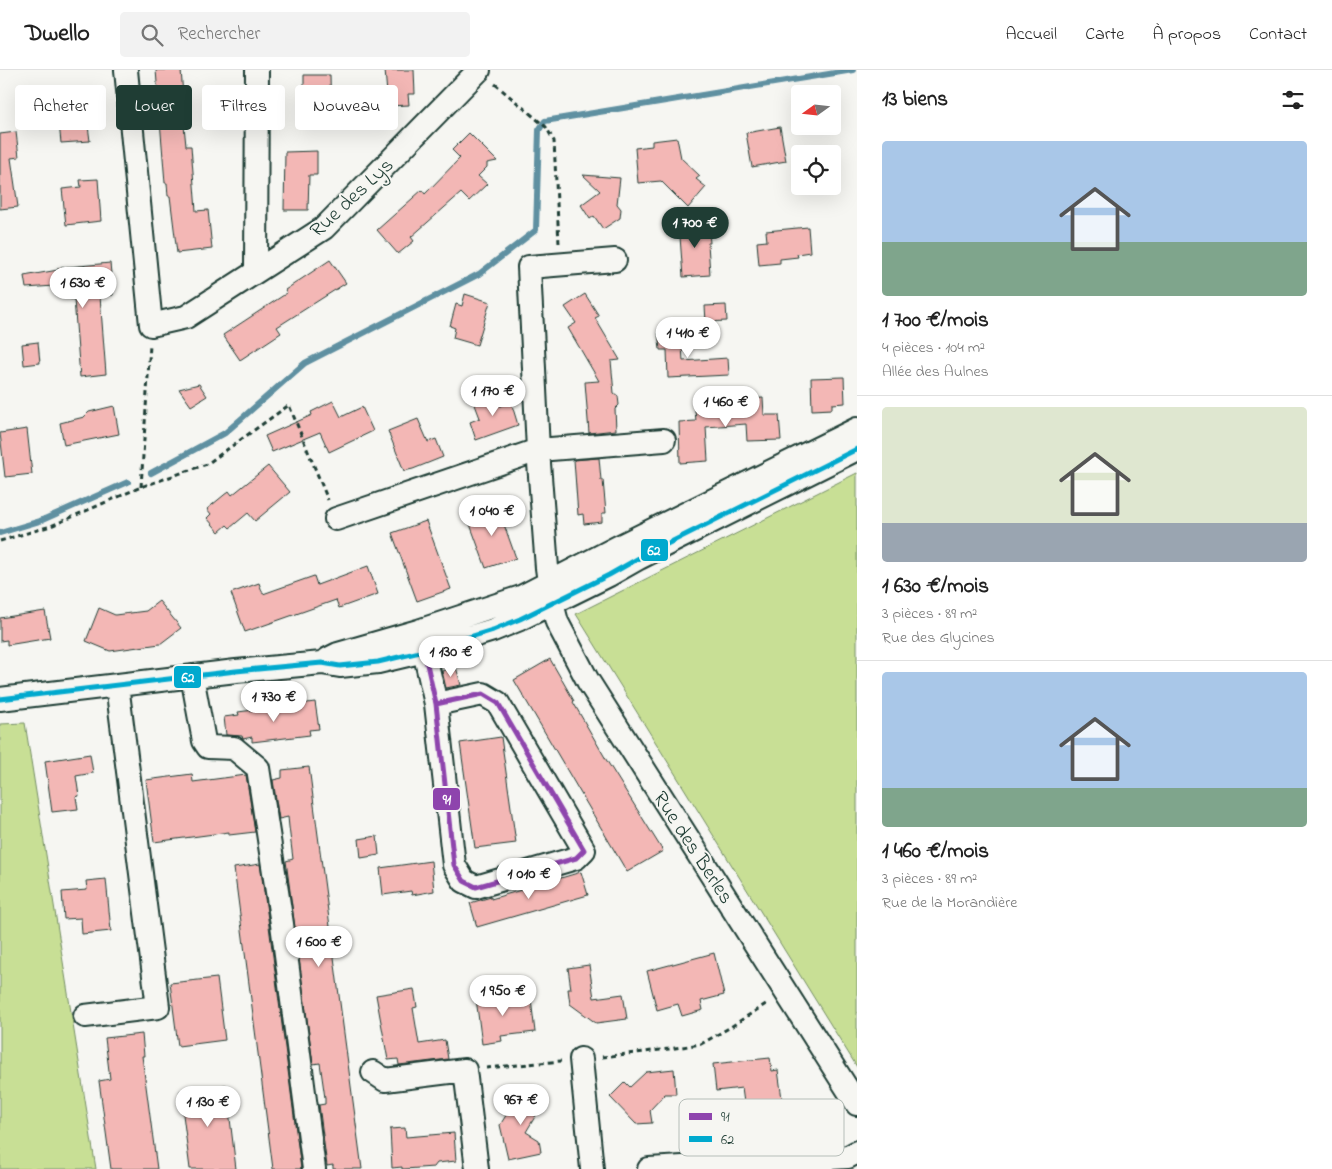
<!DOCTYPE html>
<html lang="fr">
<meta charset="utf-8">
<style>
body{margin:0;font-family:"Indie Flower",sans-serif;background:#f2f2f2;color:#222;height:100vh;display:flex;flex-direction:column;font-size:19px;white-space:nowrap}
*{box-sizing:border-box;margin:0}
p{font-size:16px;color:#767676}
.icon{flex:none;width:28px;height:28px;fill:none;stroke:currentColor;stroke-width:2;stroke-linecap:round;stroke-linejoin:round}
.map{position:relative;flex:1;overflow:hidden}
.sheet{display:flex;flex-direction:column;background:#fff;width:475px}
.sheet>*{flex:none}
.guide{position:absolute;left:15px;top:15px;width:475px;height:45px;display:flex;gap:10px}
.needle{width:32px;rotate:255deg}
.controls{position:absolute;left:791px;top:15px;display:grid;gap:10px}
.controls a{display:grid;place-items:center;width:50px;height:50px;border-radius:5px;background:#fff;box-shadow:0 5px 20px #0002;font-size:25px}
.price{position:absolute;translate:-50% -42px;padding:0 11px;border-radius:18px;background:#fff;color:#222;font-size:16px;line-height:32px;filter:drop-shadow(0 1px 2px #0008)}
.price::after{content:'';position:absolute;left:50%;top:30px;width:15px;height:11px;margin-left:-8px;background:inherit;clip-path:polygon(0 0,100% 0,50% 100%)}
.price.on{background:#1f3d34;color:#fff}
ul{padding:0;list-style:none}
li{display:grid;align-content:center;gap:10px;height:265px;padding:0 25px}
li+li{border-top:1px solid #e0e0e0}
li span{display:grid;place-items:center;height:155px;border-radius:5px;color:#555}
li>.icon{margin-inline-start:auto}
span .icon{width:90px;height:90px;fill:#fffc;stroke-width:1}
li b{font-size:21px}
h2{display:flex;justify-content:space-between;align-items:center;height:60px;padding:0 25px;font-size:21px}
.tag{padding:0 18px;border-radius:5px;background:#fff;box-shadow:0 5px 20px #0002;font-size:18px;line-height:45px}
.tag.on{background:#1f3d34;color:#fff}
header{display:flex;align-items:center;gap:30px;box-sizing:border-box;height:70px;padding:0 25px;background:#fff;border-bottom:1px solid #e0e0e0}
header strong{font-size:24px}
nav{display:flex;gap:28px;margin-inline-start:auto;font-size:18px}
.search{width:350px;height:45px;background:#f2f2f2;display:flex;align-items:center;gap:12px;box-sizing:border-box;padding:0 18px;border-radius:5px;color:#767676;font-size:19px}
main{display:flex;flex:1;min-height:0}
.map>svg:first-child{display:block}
.green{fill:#c8df95;stroke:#748e64}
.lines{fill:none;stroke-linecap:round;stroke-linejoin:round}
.stream{stroke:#5f90a1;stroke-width:6}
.building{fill:#f3b7b5;stroke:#1f3d34}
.minor-casing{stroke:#1f3d34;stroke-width:26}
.path{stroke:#1f3d34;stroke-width:3;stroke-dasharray:5 4;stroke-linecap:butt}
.minor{stroke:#f6f6f2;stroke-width:22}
.bus-1-casing{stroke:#f6f6f2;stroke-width:9}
.bus-2-casing{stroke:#f6f6f2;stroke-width:9}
.bus-1{stroke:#8e44ad;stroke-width:5}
.bus-2{stroke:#00a9ce;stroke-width:5}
.labels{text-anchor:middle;stroke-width:4;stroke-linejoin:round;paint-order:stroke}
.street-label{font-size:21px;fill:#1f3d34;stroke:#f6f6f2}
.key{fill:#f6f6f2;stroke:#b6beb9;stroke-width:1}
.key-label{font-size:14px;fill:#1f3d34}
.line-badge{stroke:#f6f6f2;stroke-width:2}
.badge-label{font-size:14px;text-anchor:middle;font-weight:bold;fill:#fff}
</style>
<header>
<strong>Dwello</strong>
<div class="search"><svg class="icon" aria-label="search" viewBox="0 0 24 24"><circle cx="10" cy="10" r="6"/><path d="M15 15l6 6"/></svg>Rechercher</div>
<nav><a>Accueil</a><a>Carte</a><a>À propos</a><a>Contact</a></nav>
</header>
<main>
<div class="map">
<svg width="857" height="1099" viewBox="0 0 857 1099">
<rect width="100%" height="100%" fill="#f6f6f2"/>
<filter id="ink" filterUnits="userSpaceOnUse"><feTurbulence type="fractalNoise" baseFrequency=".02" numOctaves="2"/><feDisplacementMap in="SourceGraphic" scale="10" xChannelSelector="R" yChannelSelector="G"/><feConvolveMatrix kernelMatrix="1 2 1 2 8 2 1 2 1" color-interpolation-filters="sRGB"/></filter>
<g filter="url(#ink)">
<path class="green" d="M857,403V997L576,544Z
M25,653L96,1099H0V654Z"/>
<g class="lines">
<path class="stream" d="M151,403L225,363L305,293L479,204L536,160L539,60L545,51L853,0
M0,463L40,451L128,412"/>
</g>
<path class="building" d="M156,0H181L183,25H181L186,76H191L196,141L208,140L212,179L177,183L170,126H168L167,113H165Z
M385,0H414L415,24H408L409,35L388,36Z
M304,5H330L331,53H308V29H304Z
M36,17L37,35L19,36L18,18Z
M80,31L82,49L87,48L90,71L61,73L57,33Z
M780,57L786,91L752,97L746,63Z
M16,62L19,87L11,88L18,137L0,139V64Z
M469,63L497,91L487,93V97L478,106L487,114L469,131L461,123L411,167L414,171L398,184L377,160L422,120L425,124L460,88L452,80Z
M677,68L681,88L700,106L696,109L706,117L688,138L661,111L638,113L635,78L652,76V71Z
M317,81V105H309L308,140H284L285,82Z
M583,105L620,108L617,134L621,139L620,148L603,159L594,146L590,149L581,135L600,121Z
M98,109L101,151L66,155L62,119L81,117L80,110Z
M708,151L710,173H708L710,205L683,207L679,153Z
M808,157L810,182L797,184L798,187L780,189V193L759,195L757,172L767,171L766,161Z
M330,190L346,213L277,257L281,263L240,290L223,265L287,223L285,220Z
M110,193L113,225L100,226L106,304L80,307L74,229H70L68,215L26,218L24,206L58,200V198Z
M465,224L490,232L477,275L453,268L455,258L450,256L456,234L462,236Z
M585,224L599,246L595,248L620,290L611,291L614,323L618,326L619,335L615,339L616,360L589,363L585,312L599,311L568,258L576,253L565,237Z
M726,235L727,251L706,252L705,236Z
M681,259L683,291L728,288L729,305L668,308L667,280H660L658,260Z
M38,272L40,293L24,295L22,274Z
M844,307L845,333L832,334V339L812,340L811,308Z
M199,314L207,326L191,336L179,319Z
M496,322L500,336L511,332L518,355L476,370L470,352L480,348L474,332Z
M763,328L764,345H779L781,370L747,371L746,354L706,357L708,391L680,393L679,352L696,351L695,340L745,335V329Z
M333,331L341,347L362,337L373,361L329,382L320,362L272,382L265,366L312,345L311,342Z
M114,336L119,364L64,375L60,353L84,347L89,342Z
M418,349L428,372L436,369L443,387L413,399L404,401L388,361Z
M27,359L32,404L5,407L0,363Z
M599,388L601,410H603L606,443H602V452L584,454L583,444L578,445L574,390Z
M268,396L290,422L255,451L248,443L230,458L227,455L219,462L207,448L211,444L207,439L229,421L232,425Z
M497,435L516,488L486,498L467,446Z
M426,451L451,519L417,531L392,463Z
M368,496L378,524L339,538L336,530L245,562L231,523L259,513L263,524L314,506L317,515Z
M159,531L181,558L160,574L110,581L86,571L99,538L115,545L146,541Z
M45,541L50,568L7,575V570L0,571V548Z
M550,589L574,631L573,632L607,691L663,781L627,802L514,610Z
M456,597L461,615L446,618L442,601Z
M315,632L319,659L309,660L310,665L252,672V667L243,669L242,666L226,665L224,647L239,645L238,642Z
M501,667L516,773L475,778L460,673Z
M90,684L93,703L76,706L79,726L76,727L78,739L52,742L45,691Z
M309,697L352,1024L362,1099H333V1095L327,1096L319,1035L325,1034V1028L320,993L313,994L286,791L293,789L289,757L288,747L279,749L273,710L282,708V700Z
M192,704L193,712L246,705L255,762L229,765V762L154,772L146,710Z
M377,766L379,785L361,788L359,769Z
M431,791L434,821L412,825L411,821L383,825L380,798Z
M260,794L269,856L301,1099H273L234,798Z
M581,802L588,825L477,857L470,833L491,827V829Z
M106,809L111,861L82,864L81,848L64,849L62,822L87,820L86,811Z
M714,883L724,925L701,931L703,940L682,946L678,934L657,940L647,901Z
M589,895L594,928L623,924L627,949L596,953L570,934L568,919H571L568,898Z
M217,908L225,970L178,976L170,913Z
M414,919L417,937L413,938L419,974L445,970L448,989L399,995L398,989L388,990L376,925Z
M498,919L500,933L531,929L535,962L501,966L502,971L482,974L475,921Z
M142,964L144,986H142L157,1099H111L99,1011L110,1009L105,968Z
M770,988L772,1001L778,1000L783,1036L789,1041L772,1063L749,1044L747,1032L744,1033L742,1018L716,1021L713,994Z
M674,999L676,1024H665L650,1040L652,1053L636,1054L610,1027L625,1012L630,1017L646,1002Z
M226,1015L236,1099H190L180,1021Z
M523,1018L541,1029L535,1038L539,1040L526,1062L539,1070L541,1082L508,1089L500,1055Z
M405,1058L406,1067L454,1063L456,1091L437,1093L434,1097L404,1099H402V1097L392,1098L390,1059Z"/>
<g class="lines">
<defs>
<path id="minor" d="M126,0L151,255L186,247L324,158L479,0
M615,190L529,197L538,380L547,498L552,533L557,552L588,611L857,1034
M256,201L257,0
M336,449L538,380L664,370
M424,581L436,634L454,795L464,811L476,817L576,788L584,780L498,633L483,624L436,634
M328,589L338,584L418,561L521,527L618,477L857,359
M192,606L204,671L208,677L234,678L258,698L282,854L314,1099
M0,629L236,601L322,593L340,596L378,592L424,581L493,560L520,549L609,505L639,488L857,379
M85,946L158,937L117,615
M581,989L592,1099
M373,1002L385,1010L465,1000L477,1099
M649,1099L848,1087L857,1082"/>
</defs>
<use href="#minor" class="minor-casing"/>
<path class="path" d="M495,14L546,57L554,71L559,174
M141,417L150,275
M0,471L51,456L141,417L207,394L289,335L328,430
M602,987L669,979L701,974L729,958L769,932
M486,998L561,991"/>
<use href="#minor" class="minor"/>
<defs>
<path id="bus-1" d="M424,581L436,634L454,795L464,811L476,817L576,788L584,780L498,633L483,624L436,634"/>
<path id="bus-2" d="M0,629L236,601L322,593L340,596L378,592L424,581L493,560L520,549L609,505L639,488L857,379"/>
</defs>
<use href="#bus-1" class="bus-1-casing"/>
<use href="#bus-2" class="bus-2-casing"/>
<use href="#bus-1" class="bus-1"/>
<use href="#bus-2" class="bus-2"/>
</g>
</g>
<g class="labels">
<g class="street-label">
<text transform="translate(351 127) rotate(-43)" y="7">Rue des Lys</text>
<text transform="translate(694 777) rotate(57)" y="7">Rue des Berles</text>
</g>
</g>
<rect x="679" y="1029" width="165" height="57" rx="8" class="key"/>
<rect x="689" y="1043" width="23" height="7" fill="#8e44ad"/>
<rect x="689" y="1066" width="23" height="6" fill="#00a9ce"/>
<g class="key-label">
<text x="721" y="1051">91</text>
<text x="721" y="1074">62</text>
</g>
<g class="line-badge">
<rect x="640" y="468" width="29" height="24" rx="5" fill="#00a9ce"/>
<rect x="173" y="595" width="29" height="24" rx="5" fill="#00a9ce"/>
<rect x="432" y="717" width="29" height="24" rx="5" fill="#8e44ad"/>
</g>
<g class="badge-label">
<text x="654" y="485">62</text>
<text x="188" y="612">62</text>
<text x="447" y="734">91</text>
</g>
</svg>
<div class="controls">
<a><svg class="needle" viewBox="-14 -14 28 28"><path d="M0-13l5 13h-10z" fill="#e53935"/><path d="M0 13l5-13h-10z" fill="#767676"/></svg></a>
<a><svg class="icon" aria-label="locate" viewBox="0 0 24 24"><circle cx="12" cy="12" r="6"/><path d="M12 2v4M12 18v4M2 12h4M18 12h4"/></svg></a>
</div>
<b class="price on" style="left:695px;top:179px">1 700 €</b>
<b class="price" style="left:83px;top:239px">1 630 €</b>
<b class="price" style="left:688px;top:289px">1 410 €</b>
<b class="price" style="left:493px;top:347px">1 170 €</b>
<b class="price" style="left:726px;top:358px">1 460 €</b>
<b class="price" style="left:492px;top:467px">1 040 €</b>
<b class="price" style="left:451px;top:608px">1 130 €</b>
<b class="price" style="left:274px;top:653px">1 730 €</b>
<b class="price" style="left:529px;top:830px">1 010 €</b>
<b class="price" style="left:319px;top:898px">1 600 €</b>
<b class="price" style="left:503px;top:947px">1 950 €</b>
<b class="price" style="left:521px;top:1056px">967 €</b>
<b class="price" style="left:208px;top:1058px">1 130 €</b>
<div class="guide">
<a class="tag">Acheter</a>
<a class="tag on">Louer</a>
<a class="tag">Filtres</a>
<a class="tag">Nouveau</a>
</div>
</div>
<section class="sheet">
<h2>13 biens<svg class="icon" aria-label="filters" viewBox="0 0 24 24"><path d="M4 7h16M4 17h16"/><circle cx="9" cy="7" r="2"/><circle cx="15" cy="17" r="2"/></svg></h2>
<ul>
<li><span style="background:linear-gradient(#a9c7e8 65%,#7fa58c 0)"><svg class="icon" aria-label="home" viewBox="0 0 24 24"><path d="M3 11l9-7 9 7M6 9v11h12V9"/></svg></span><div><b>1 700 €/mois</b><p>4 pièces · 104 m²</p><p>Allée des Aulnes</p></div></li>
<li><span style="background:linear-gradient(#dfe7d0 75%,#9aa5b1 0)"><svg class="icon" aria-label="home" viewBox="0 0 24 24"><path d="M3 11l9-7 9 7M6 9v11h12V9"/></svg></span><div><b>1 630 €/mois</b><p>3 pièces · 89 m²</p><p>Rue des Glycines</p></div></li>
<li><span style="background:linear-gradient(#a9c7e8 75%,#7fa58c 0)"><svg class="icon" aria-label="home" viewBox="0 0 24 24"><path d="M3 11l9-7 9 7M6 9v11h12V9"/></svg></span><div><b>1 460 €/mois</b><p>3 pièces · 89 m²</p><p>Rue de la Morandière</p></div></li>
</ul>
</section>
</main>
